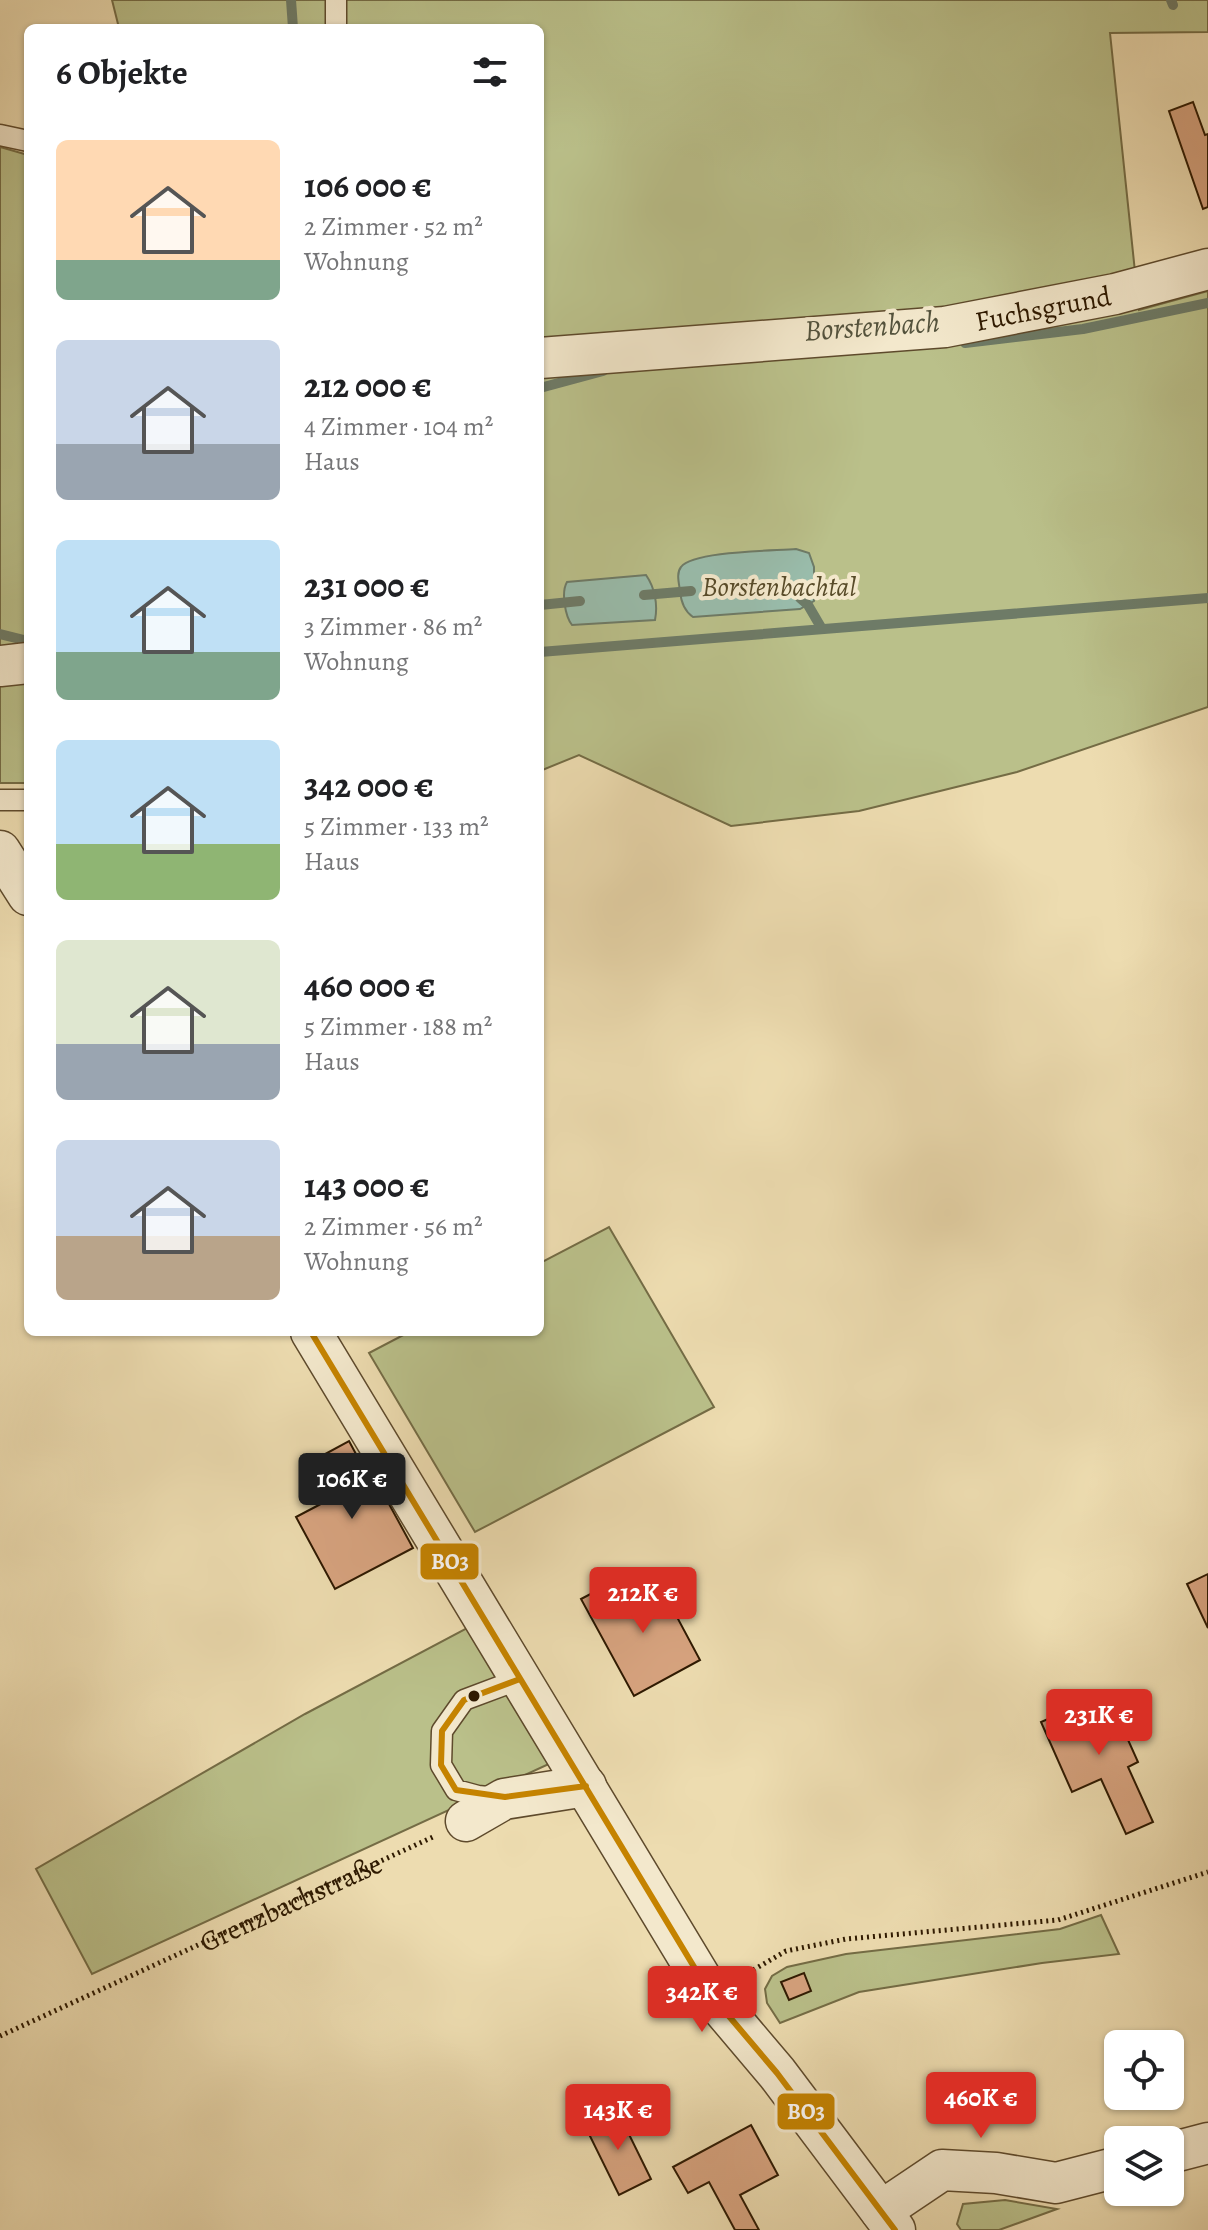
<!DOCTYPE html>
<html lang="de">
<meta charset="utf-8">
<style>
body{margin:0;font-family:Alegreya,serif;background:#f2f2f2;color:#202124;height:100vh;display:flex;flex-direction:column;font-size:30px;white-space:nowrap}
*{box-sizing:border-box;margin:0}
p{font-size:26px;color:#757577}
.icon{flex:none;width:44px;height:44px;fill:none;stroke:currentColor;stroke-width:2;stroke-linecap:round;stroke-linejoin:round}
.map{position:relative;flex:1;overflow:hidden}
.side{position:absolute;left:24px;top:24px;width:520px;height:1312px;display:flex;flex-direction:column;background:#fff;border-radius:12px;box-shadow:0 2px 6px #0004}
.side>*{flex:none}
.controls{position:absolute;left:1104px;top:2030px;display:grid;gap:16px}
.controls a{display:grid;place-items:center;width:80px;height:80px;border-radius:12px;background:#fff;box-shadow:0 2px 6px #0004;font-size:40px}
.price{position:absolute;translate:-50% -68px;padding:0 18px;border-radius:8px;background:#d93025;color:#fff;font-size:26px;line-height:52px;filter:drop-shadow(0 2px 4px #0008)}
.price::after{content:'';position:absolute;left:50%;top:48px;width:24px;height:18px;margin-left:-12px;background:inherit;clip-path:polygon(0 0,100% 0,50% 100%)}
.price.active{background:#222;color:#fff}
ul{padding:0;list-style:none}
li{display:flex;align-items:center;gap:24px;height:200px;padding:0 32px}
li span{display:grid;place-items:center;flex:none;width:224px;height:160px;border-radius:12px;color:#555}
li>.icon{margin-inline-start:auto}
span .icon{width:96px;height:96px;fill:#fffc;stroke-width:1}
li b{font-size:34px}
h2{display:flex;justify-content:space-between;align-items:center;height:96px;padding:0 32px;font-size:34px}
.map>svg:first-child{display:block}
.green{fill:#bac08a;stroke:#746c45;stroke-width:2}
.water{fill:#99bcab;stroke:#6e7b67;stroke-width:2}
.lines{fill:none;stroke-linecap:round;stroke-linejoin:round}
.stream{stroke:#6e7b67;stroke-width:10}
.building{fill:#d7a37f;stroke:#2e1900;stroke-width:2}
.lane-casing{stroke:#5e4a2c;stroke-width:23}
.street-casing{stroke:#5e4a2c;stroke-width:43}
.path{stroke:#2e1900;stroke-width:5;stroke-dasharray:2 4;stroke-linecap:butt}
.lane{stroke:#f3e8cc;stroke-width:20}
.street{stroke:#f3e8cc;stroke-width:40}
.bus-1-casing{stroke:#f3e8cc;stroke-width:12}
.bus-1{stroke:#c58300;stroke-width:6}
.bus-dot{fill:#2e1900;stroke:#f3e8cc;stroke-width:3}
.labels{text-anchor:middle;stroke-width:8;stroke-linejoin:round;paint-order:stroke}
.street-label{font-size:28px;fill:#2e1900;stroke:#f3e8cc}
.park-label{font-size:28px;font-style:italic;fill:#584b29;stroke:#f3e8cc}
.water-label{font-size:30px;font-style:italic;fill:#53523c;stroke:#f3e8cc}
.line-badge{stroke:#f3e8cc;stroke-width:3}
.badge-label{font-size:22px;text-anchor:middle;font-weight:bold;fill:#fff}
</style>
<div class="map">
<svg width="1208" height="2230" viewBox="0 0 1208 2230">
<rect width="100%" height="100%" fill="#eddcb0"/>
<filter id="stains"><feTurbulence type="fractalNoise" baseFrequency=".0025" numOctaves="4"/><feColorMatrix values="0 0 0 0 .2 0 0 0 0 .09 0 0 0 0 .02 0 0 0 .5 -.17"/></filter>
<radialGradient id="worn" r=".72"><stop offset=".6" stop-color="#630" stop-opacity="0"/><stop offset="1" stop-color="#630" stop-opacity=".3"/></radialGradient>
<path class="green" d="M112,0H1208V32L1110,33L1139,310L1208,291V707L1017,772L859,811L731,826L579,755L540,771V28H119Z
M0,147L28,155V783H0Z
M609,1227L714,1407L475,1532L369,1353L409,1332H540V1263Z
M469,1627L551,1763L92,1974L36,1869L305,1714Z
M1101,1915L1119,1954L1042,1963L859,1992L780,2023L767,2003L765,1989L772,1976L787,1967L846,1954L1060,1929Z
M1005,2200L1057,2209L999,2230H961L957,2224L963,2204Z"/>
<path class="water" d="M796,549L809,553L814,567V601L800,609L693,617C684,611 681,602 680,591C679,583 676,573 681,567C693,551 773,551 796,549Z
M646,575C655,588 658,605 655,620L572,625C565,616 561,592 567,582Z"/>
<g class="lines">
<path class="stream" d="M291,0L293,28
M1171,0L1173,5
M965,343L1083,329L1208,303
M540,388L603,371
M644,595L691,591
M800,598L808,605L822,629
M540,605L580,601
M0,634L28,641
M540,652L1208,598"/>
</g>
<path class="building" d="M1193,102L1205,135L1208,134V207L1203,209L1169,111Z
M349,1441L372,1484L377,1482L413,1548L335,1589L296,1517L336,1496L316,1459Z
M1208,1574V1628L1187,1584Z
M617,1580L633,1611L676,1587L690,1612L678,1619L700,1660L634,1696L581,1599Z
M1107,1693L1138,1762L1128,1767L1153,1822L1126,1834L1101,1779L1072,1792L1041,1722Z
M804,1973L811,1991L789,2000L781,1982Z
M617,2110L651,2179L619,2195L585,2126Z
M751,2125L778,2175L740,2195L759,2230H735L709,2182L688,2193L673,2167Z"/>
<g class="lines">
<defs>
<path id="lane" d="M336,0V28
M0,135L28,141
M0,800H28
M498,1798L478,1796L456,1790L441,1765L442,1731L464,1700L520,1679"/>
<g id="street">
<path id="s2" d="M540,358L945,327L1115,294L1208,269"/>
<path d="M0,666L28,663"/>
<path d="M0,851L28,895"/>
<path d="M311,1332L711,1995L777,2073L895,2230"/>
<path d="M466,1821L504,1799L586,1786"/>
<path d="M1170,2153L1208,2143"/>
<path d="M881,2211L942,2170L996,2173L1056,2183L1118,2167"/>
</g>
</defs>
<use href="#lane" class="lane-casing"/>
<use href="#street" class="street-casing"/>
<g class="path">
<path d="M743,1976L786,1951L846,1939L1058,1920L1208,1872"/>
<path id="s1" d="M0,2036L433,1837"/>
</g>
<use href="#lane" class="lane"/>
<use href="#street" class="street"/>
<defs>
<path id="bus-1" d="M311,1332L711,1995L777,2073L895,2230
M520,1679L464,1700L442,1731L441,1765L456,1790L505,1797L586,1786"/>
</defs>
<use href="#bus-1" class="bus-1-casing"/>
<use href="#bus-1" class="bus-1"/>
</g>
<circle class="bus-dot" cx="474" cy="1696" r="7"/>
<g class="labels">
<g class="street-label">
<text dy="10" stroke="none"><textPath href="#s2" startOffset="506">Fuchsgrund</textPath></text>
<text dy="10" stroke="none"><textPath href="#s1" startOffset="320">Grenzbachstraße</textPath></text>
</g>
<g class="park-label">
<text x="779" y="596">Borstenbachtal</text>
</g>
<g class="water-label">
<text transform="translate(872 326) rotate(-4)" y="10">Borstenbach</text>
</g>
</g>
<g class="line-badge">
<rect x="419" y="1542" width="61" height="39" rx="8" fill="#c58300"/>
<rect x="776" y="2092" width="60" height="39" rx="8" fill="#c58300"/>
</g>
<g class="badge-label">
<text x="450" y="1569">BO3</text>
<text x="806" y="2119">BO3</text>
</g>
<rect width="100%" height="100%" filter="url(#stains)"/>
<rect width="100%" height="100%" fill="url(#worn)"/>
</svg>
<div class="controls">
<a><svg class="icon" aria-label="locate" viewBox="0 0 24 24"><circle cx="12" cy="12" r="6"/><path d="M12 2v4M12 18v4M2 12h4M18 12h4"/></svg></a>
<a><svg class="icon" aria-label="layers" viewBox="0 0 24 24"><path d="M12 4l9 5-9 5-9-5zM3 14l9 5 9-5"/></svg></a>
</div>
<b class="price active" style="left:352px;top:1521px">106K €</b>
<b class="price" style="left:643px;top:1635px">212K €</b>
<b class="price" style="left:1099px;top:1757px">231K €</b>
<b class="price" style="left:702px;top:2034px">342K €</b>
<b class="price" style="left:981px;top:2140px">460K €</b>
<b class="price" style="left:618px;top:2152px">143K €</b>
<section class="side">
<h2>6 Objekte<svg class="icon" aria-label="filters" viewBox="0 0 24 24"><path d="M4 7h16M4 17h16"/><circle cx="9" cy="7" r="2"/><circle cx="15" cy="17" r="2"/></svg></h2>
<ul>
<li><span style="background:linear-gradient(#ffd9b3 75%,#7fa58c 0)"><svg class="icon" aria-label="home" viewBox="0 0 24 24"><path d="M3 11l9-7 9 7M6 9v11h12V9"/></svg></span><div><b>106 000 €</b><p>2 Zimmer · 52 m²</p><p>Wohnung</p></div></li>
<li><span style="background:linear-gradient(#c9d6e8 65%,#9aa5b1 0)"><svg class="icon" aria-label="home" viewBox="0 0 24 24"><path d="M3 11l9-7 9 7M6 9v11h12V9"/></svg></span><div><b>212 000 €</b><p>4 Zimmer · 104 m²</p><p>Haus</p></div></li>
<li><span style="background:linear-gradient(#bfe0f5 70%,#7fa58c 0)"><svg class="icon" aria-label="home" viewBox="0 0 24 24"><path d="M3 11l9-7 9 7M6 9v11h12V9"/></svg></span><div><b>231 000 €</b><p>3 Zimmer · 86 m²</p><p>Wohnung</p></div></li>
<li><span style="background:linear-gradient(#bfe0f5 65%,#8fb573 0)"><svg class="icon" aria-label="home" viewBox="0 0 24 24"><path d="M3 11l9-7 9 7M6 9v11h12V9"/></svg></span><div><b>342 000 €</b><p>5 Zimmer · 133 m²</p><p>Haus</p></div></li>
<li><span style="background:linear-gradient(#dfe7d0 65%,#9aa5b1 0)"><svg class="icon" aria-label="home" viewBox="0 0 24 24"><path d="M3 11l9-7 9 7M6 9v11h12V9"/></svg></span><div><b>460 000 €</b><p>5 Zimmer · 188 m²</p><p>Haus</p></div></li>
<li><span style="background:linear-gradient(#c9d6e8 60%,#b9a48a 0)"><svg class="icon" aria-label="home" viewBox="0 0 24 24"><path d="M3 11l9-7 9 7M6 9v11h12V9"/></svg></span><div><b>143 000 €</b><p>2 Zimmer · 56 m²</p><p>Wohnung</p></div></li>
</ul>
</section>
</div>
